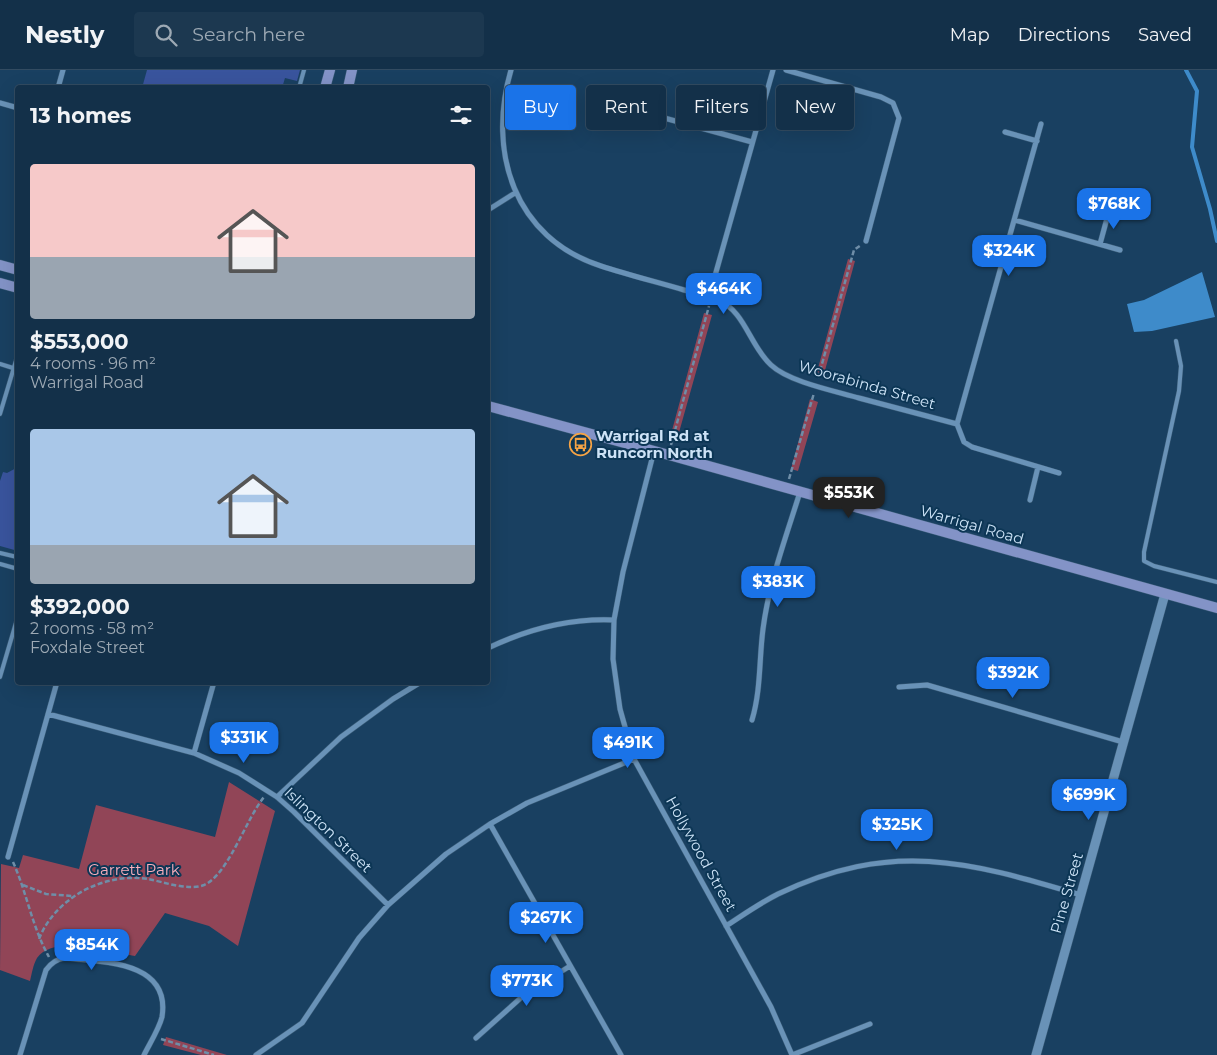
<!DOCTYPE html>
<meta charset="utf-8">
<style>
body{margin:0;font-family:Montserrat,sans-serif;background:#1c3850;color:#f1f3f6;height:100vh;display:flex;flex-direction:column;font-size:19px;white-space:nowrap}
*{box-sizing:border-box;margin:0}
p{font-size:16px;color:#9da9b4}
.icon{flex:none;width:28px;height:28px;fill:none;stroke:currentColor;stroke-width:2;stroke-linecap:round;stroke-linejoin:round}
.map{position:relative;flex:1;overflow:hidden}
.drawer{position:absolute;left:15px;top:15px;width:475px;height:600px;display:flex;flex-direction:column;background:#133049;border-radius:5px;box-shadow:0 5px 20px #0002,0 0 0 1px #324b61}
.drawer>*{flex:none}
.hud{position:absolute;left:505px;top:15px;width:475px;height:45px;display:flex;gap:10px}
.price{position:absolute;translate:-50% -42px;padding:0 11px;border-radius:10px;background:#1a73e8;color:#fff;font-size:16px;line-height:32px;filter:drop-shadow(0 1px 2px #0008)}
.price::after{content:'';position:absolute;left:50%;top:30px;width:15px;height:11px;margin-left:-8px;background:inherit;clip-path:polygon(0 0,100% 0,50% 100%)}
.price.selected{background:#222;color:#fff}
ul{padding:0;list-style:none}
li{display:grid;align-content:center;gap:10px;height:265px;padding:0 15px}
li span{display:grid;place-items:center;height:155px;border-radius:5px;color:#555}
li>.icon{margin-inline-start:auto}
span .icon{width:90px;height:90px;fill:#fffc;stroke-width:1}
li b{font-size:21px}
h2{display:flex;justify-content:space-between;align-items:center;height:60px;padding:0 15px;font-size:21px}
.tag{padding:0 18px;border-radius:5px;background:#133049;box-shadow:0 5px 20px #0002,0 0 0 1px #324b61;font-size:18px;line-height:45px}
.tag.selected{background:#1a73e8;color:#fff}
header{display:flex;align-items:center;gap:30px;box-sizing:border-box;height:70px;padding:0 25px;background:#133049;border-bottom:1px solid #324b61}
header strong{font-size:24px}
nav{display:flex;gap:28px;margin-inline-start:auto;font-size:18px}
.search{width:350px;height:45px;background:#1c3850;display:flex;align-items:center;gap:12px;box-sizing:border-box;padding:0 18px;border-radius:5px;color:#9da9b4;font-size:19px}
.map>svg:first-child{display:block}
.green{fill:#914557}
.water{fill:#3e8bca}
.lines{fill:none;stroke-linecap:round;stroke-linejoin:round}
.stream{stroke:#3e8bca;stroke-width:4}
.building{fill:#39549d}
.service-casing{stroke:#395b77;stroke-width:5}
.minor-casing{stroke:#395b77;stroke-width:6}
.tertiary-casing{stroke:#395b77;stroke-width:10}
.secondary-casing{stroke:#395b77;stroke-width:11}
.path{stroke:#6f8ea8;stroke-width:2.5;stroke-dasharray:5 2.5;stroke-linecap:butt}
.service{stroke:#6992b7;stroke-width:4}
.minor{stroke:#6992b7;stroke-width:5}
.tertiary{stroke:#6992b7;stroke-width:9}
.secondary{stroke:#8393c7;stroke-width:10}
.labels{text-anchor:middle;stroke-width:4;stroke-linejoin:round;paint-order:stroke}
.street-label{font-size:15px;fill:#cde3f7;stroke:#0c3655}
.poi-label{font-size:15px;font-weight:bold;fill:#cde3f7;stroke:#0c3655;text-anchor:start}
.park-label{font-size:15px;fill:#fbafbd;stroke:#0c3655}
</style>
<header>
<strong>Nestly</strong>
<div class="search"><svg class="icon" aria-label="search" viewBox="0 0 24 24"><circle cx="10" cy="10" r="6"/><path d="M15 15l6 6"/></svg>Search here</div>
<nav><a>Map</a><a>Directions</a><a>Saved</a></nav>
</header>
<div class="map">
<svg width="1217" height="985" viewBox="0 0 1217 985">
<rect width="100%" height="100%" fill="#194061"/>
<path class="green" d="M848,189L855,191L824,304L817,302Z
M704,243L712,245L678,366L671,364Z
M810,329L818,332L798,401L791,399Z
M229,712L275,741L238,876L209,856L165,843L135,886C110,881 54,864 37,888C33,895 32,903 30,911L0,900L1,794L19,798L23,785L79,799L96,735L215,767Z
M166,967L227,985H201L163,975Z"/>
<path class="water" d="M1202,202L1215,247L1152,261L1134,262L1127,234L1144,230Z"/>
<g class="lines">
<path class="stream" d="M1186,0L1197,21L1192,77L1210,139L1217,171"/>
</g>
<path class="building" d="M147,0H300L297,11L285,8L282,18H142Z
M18,397V481L0,476V411L3,402L7,403Z"/>
<g class="lines">
<defs>
<path id="service" d="M299,18L304,0
M1176,271L1181,296L1179,321L1144,482V491L1154,496L1217,512
M0,294L13,298
M0,344L18,284
M0,483L17,487
M0,494L18,499
M0,607L18,546"/>
<path id="minor" d="M511,0C487,82 514,168 601,196C628,205 657,212 684,220C695,223 707,225 717,229C746,242 749,275 771,295C789,312 835,321 859,328C892,337 924,345 957,354L964,372L972,377L1059,403
M786,0L881,27L893,33L899,48L866,171
M58,18L63,0
M0,33L18,38
M646,43L752,72
M1005,62L1037,71
M488,140L515,123
M1015,150L1120,180
M1100,174L1109,141
M709,227L773,0
M957,354L1041,54
M654,381L623,502L614,550L613,589L620,639L634,689L771,937L792,985
M1030,430L1038,397
M488,578C528,559 569,548 614,550
M899,617L927,615L1123,672
M48,644L194,683L239,703L277,727L294,742L388,835
M752,650C761,620 759,590 763,559C769,512 786,467 800,422
M194,683L214,612
M277,727L341,667L393,629L421,612
M490,754L621,985
M8,787L57,612
M726,856C743,845 760,833 778,824C891,770 967,791 1081,825
M476,968L524,925L570,896
M20,985L46,900C51,893 56,889 65,888C103,892 171,891 162,947C159,959 150,973 144,985
M256,985L302,953L359,868L388,835L446,784L490,754L527,733L634,689
M792,985L870,954"/>
<path id="tertiary" d="M1036,985L1165,524"/>
<path id="secondary" d="M325,18L330,0
M348,18L352,0
M0,195L18,200
M0,213L18,218
M488,336L669,385L1217,538"/>
</defs>
<use href="#service" class="service-casing"/>
<use href="#minor" class="minor-casing"/>
<use href="#tertiary" class="tertiary-casing"/>
<use href="#secondary" class="secondary-casing"/>
<path class="path" d="M818,308L854,180L861,175
M671,375L709,236
M789,409L814,323
M13,792C27,823 32,857 49,887
M23,815L46,824L72,826
M39,869C55,828 104,802 148,809C164,812 188,821 204,815C228,805 246,749 264,727
M161,969L214,985"/>
<use href="#service" class="service"/>
<use href="#minor" class="minor"/>
<use href="#tertiary" class="tertiary"/>
<use href="#secondary" class="secondary"/>
</g>
<defs>
<symbol id="bus-ring" viewBox="-11 -11 22 22"><circle r="9.5" fill="#0c3655" stroke="#f5a345" stroke-width="1.5"/><path d="M-5-6H5V4H4V6H2V4H-2V6H-4V4H-5ZM-3.5-4V0h7V-4ZM-3.5 1.2v1.5H-2V1.2ZM2 1.2v1.5H3.5V1.2Z" fill="#f5a345"/></symbol>
</defs>
<g fill-rule="evenodd">
<use href="#bus-ring" x="568" y="362" width="25" height="25"/>
</g>
<g class="labels">
<g class="street-label">
<text transform="translate(867 315) rotate(16)" y="5">Woorabinda Street</text>
<text transform="translate(972 455) rotate(16)" y="5">Warrigal Road</text>
<text transform="translate(328 760) rotate(44)" y="5">Islington Street</text>
<text transform="translate(701 784) rotate(61)" y="5">Hollywood Street</text>
<text transform="translate(1067 823) rotate(-74)" y="5">Pine Street</text>
</g>
<g class="poi-label">
<text x="596" y="371">Warrigal Rd at<tspan x="596" dy="17">Runcorn North</tspan></text>
</g>
<g class="park-label">
<text x="134" y="805">Garrett Park</text>
</g>
</g>
</svg>
<b class="price" style="left:1114px;top:160px">$768K</b>
<b class="price" style="left:1009px;top:207px">$324K</b>
<b class="price" style="left:724px;top:245px">$464K</b>
<b class="price selected" style="left:849px;top:449px">$553K</b>
<b class="price" style="left:778px;top:538px">$383K</b>
<b class="price" style="left:1013px;top:629px">$392K</b>
<b class="price" style="left:244px;top:694px">$331K</b>
<b class="price" style="left:628px;top:699px">$491K</b>
<b class="price" style="left:1089px;top:751px">$699K</b>
<b class="price" style="left:897px;top:781px">$325K</b>
<b class="price" style="left:546px;top:874px">$267K</b>
<b class="price" style="left:92px;top:901px">$854K</b>
<b class="price" style="left:527px;top:937px">$773K</b>
<div class="hud">
<a class="tag selected">Buy</a>
<a class="tag">Rent</a>
<a class="tag">Filters</a>
<a class="tag">New</a>
</div>
<section class="drawer">
<h2>13 homes<svg class="icon" aria-label="filters" viewBox="0 0 24 24"><path d="M4 7h16M4 17h16"/><circle cx="9" cy="7" r="2"/><circle cx="15" cy="17" r="2"/></svg></h2>
<ul>
<li><span style="background:linear-gradient(#f6c9c9 60%,#9aa5b1 0)"><svg class="icon" aria-label="home" viewBox="0 0 24 24"><path d="M3 11l9-7 9 7M6 9v11h12V9"/></svg></span><div><b>$553,000</b><p>4 rooms · 96 m²</p><p>Warrigal Road</p></div></li>
<li><span style="background:linear-gradient(#a9c7e8 75%,#9aa5b1 0)"><svg class="icon" aria-label="home" viewBox="0 0 24 24"><path d="M3 11l9-7 9 7M6 9v11h12V9"/></svg></span><div><b>$392,000</b><p>2 rooms · 58 m²</p><p>Foxdale Street</p></div></li>
</ul>
</section>
</div>
